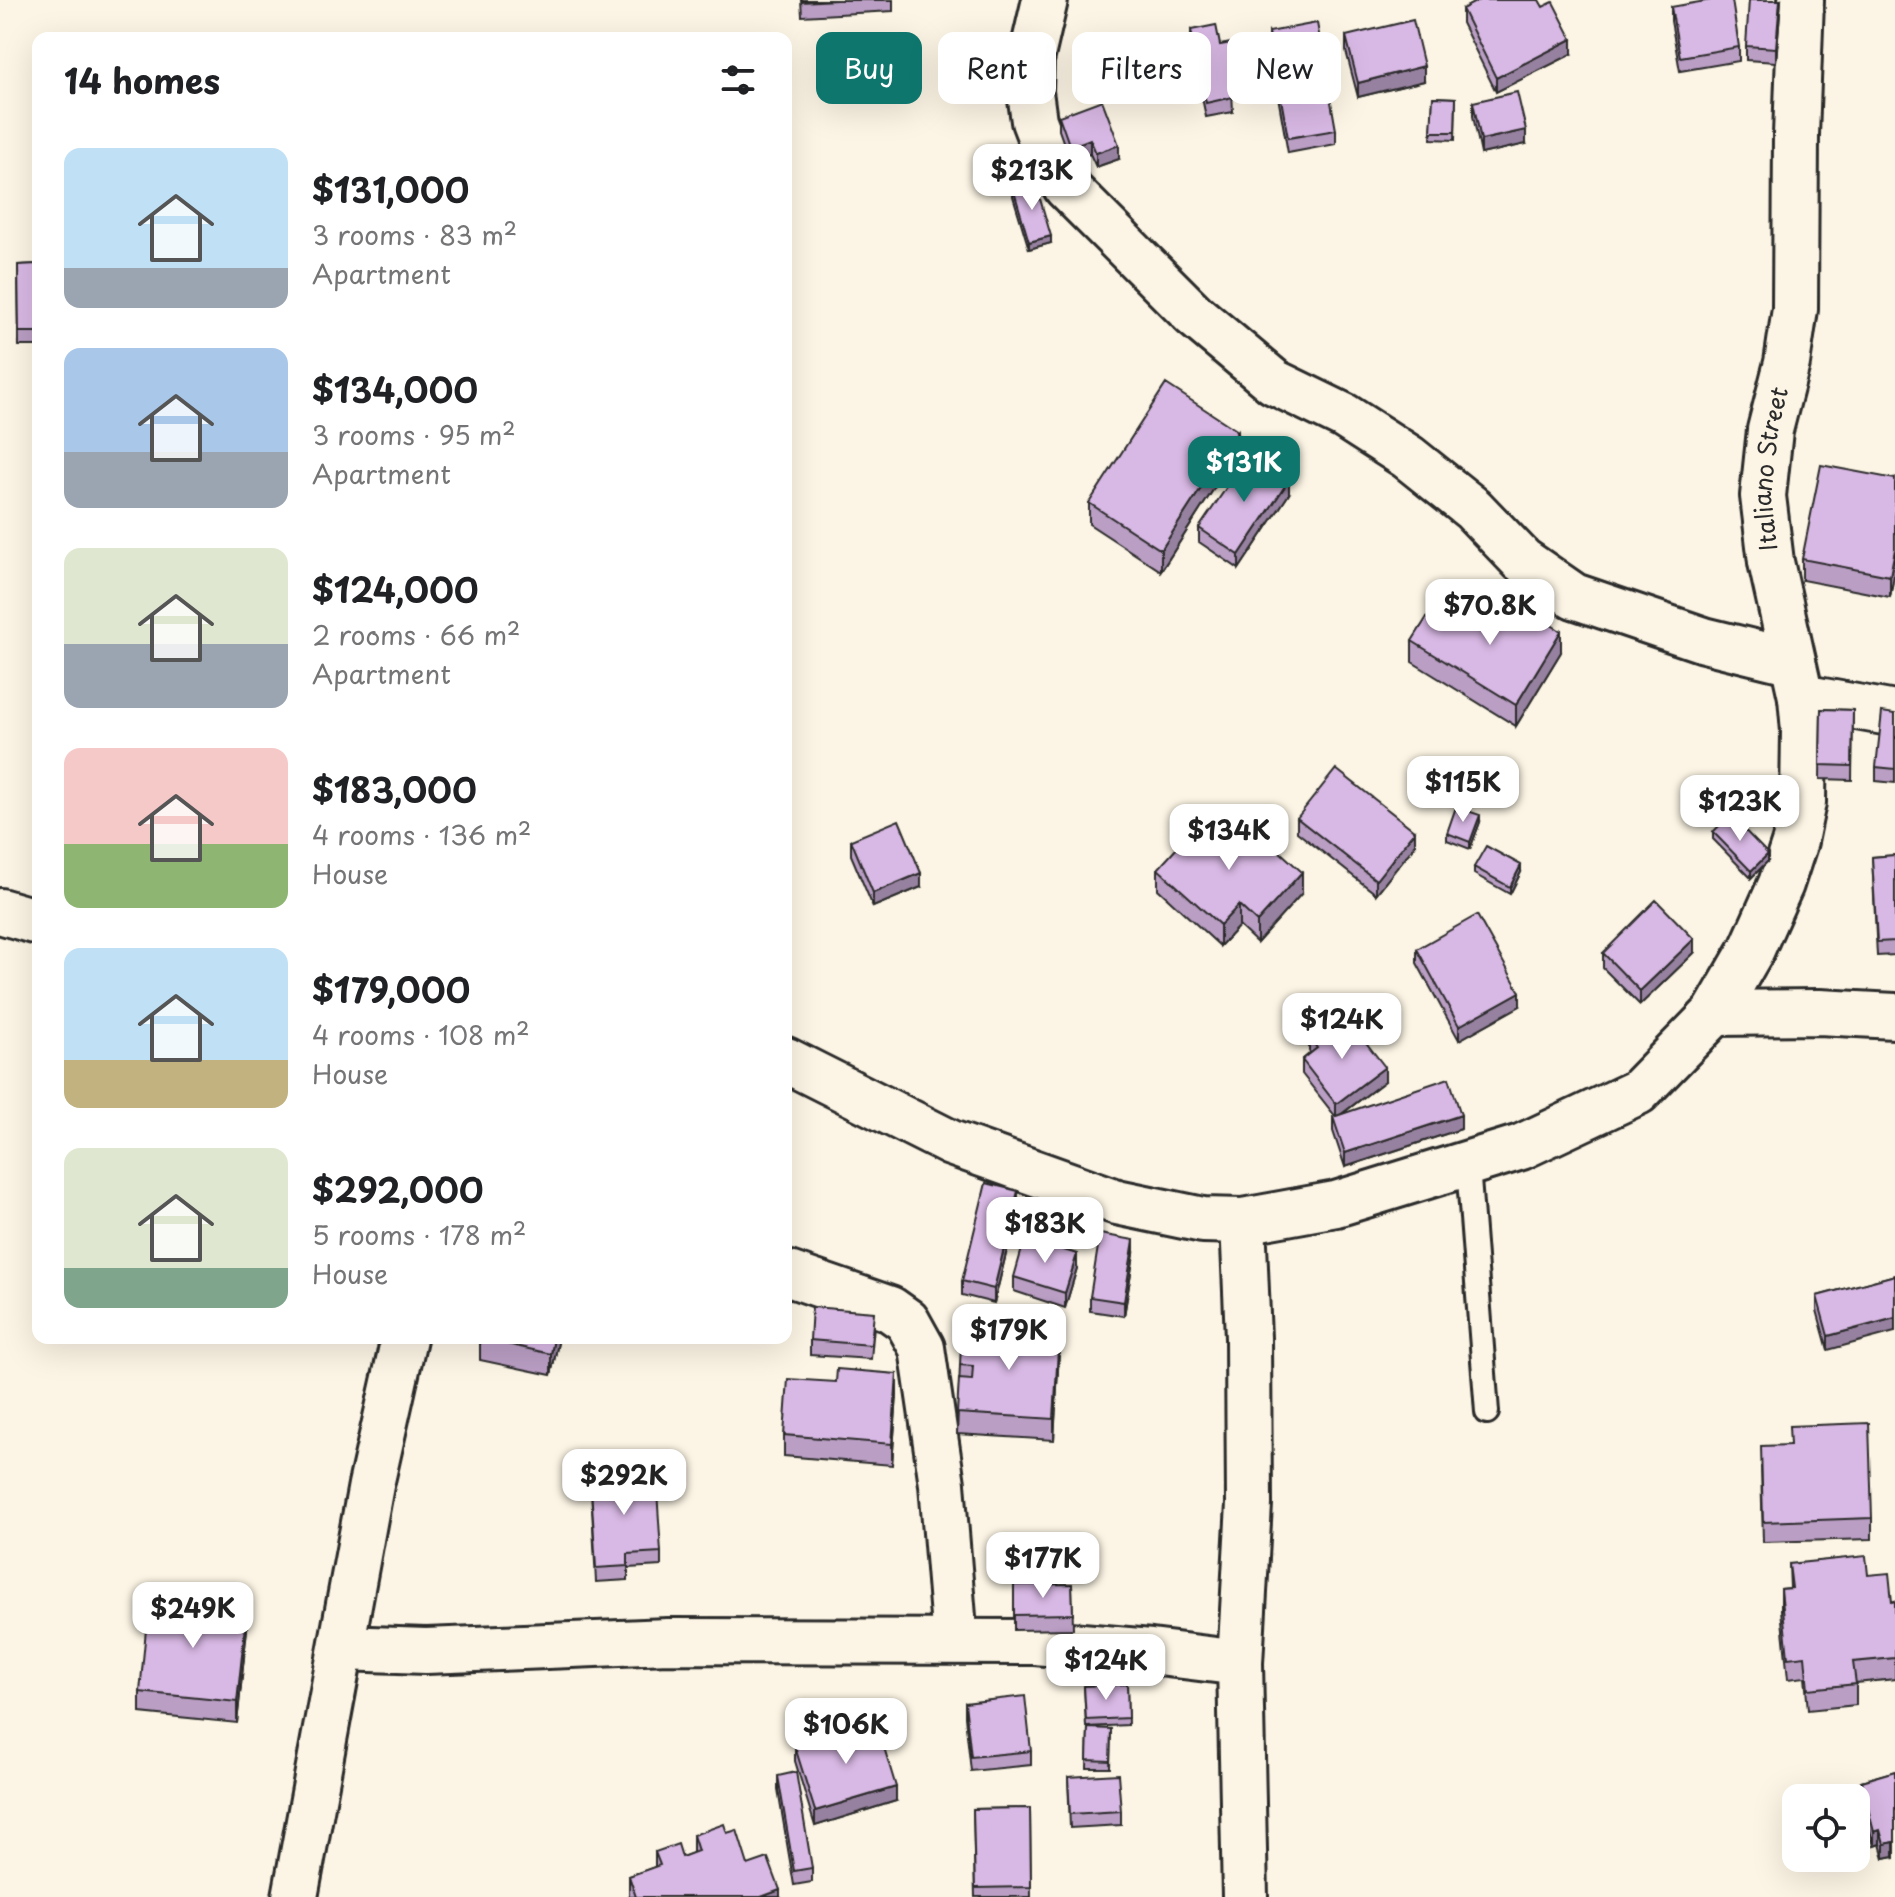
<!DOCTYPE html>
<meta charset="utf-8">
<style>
body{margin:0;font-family:"Playpen Sans",sans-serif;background:#f2f2f2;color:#202124;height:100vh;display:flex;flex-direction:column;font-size:30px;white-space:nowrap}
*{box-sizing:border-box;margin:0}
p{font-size:26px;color:#757577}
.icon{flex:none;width:44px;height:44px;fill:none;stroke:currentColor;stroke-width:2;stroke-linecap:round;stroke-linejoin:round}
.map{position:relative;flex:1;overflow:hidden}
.details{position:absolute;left:32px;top:32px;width:760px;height:1312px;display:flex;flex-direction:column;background:#fff;border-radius:16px;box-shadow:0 8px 32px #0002}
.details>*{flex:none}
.top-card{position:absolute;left:816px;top:32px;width:760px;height:72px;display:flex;gap:16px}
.fabs{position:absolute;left:1782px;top:1784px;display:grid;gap:16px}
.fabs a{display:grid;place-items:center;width:88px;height:88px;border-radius:16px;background:#fff;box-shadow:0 8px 32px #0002;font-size:40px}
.price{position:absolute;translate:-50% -68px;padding:0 18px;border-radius:16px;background:#fff;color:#222;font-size:26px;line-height:52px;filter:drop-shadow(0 2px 4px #0008)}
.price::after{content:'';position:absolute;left:50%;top:48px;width:24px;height:18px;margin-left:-12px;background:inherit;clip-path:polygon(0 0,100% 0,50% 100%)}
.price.on{background:#0f766e;color:#fff}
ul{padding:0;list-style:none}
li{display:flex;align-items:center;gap:24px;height:200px;padding:0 32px}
li span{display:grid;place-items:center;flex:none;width:224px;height:160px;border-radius:16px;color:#555}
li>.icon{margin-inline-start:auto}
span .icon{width:96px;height:96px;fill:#fffc;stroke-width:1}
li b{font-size:34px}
h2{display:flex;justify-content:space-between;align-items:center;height:96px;padding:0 32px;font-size:34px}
.tag{padding:0 28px;border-radius:16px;background:#fff;box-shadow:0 8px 32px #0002;font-size:28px;line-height:72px}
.tag.on{background:#0f766e;color:#fff}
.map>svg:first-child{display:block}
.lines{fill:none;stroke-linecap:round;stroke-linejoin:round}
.service-casing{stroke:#2b2b2b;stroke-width:28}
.minor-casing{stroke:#2b2b2b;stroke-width:50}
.service{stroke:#fcf5e5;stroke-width:22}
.minor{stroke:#fcf5e5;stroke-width:44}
.wall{fill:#ba9ec4;stroke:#2b2b2b;stroke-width:2}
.shaded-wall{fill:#9781a0;stroke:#2b2b2b;stroke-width:2}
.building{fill:#d8b8e4;stroke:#2b2b2b;stroke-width:2}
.labels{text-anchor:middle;stroke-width:6;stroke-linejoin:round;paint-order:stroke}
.street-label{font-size:24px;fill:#2b2b2b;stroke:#fcf5e5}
</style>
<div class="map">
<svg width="1895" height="1897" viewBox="0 0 1895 1897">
<rect width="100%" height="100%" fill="#fcf5e5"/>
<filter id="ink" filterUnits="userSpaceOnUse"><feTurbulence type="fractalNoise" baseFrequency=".0125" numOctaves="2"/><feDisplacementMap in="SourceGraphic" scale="16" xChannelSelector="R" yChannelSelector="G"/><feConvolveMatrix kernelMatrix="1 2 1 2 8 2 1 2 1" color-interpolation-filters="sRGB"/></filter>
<g filter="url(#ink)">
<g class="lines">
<defs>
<path id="service" d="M1468,1166L1487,1412"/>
<g id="minor">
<path d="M1045,0L1031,60L1030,92L1034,121L1044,147L1066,187L1194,315L1274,382L1344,416L1408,457L1473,509L1522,560L1574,596L1704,640L1793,662"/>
<path d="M1801,697L1895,714"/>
<path d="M0,911L38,922"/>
<path d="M1715,1013L1819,1012L1895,1016"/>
<path id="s1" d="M786,1060L951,1143L1117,1202L1203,1220L1243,1221L1336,1204L1521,1147L1638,1092L1715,1013L1752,949L1781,884L1795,841L1803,802L1804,731L1801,697L1771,562L1763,496L1770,430L1787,363L1795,309L1796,135L1801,0"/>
<path d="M1243,1221L1248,1338L1249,1504L1240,1663L1245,1897"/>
<path d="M786,1273L890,1309L907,1321L922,1348L942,1484L955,1641"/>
<path d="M342,1648L426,1651L668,1641L1035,1642L1151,1652L1240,1663"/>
<path d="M295,1897L371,1485L404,1338"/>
</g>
</defs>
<use href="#service" class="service-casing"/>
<use href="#minor" class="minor-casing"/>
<use href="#service" class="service"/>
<use href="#minor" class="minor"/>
</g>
<path class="wall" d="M801,0H893V11L802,16Z
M1781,0L1776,62L1746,60V46Z
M1671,7L1739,47V61L1680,71L1671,21Z
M1462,9L1572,54L1496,92L1462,23Z
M1191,30L1220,45L1244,87L1232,90L1233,112L1206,117L1191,44Z
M1269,32L1336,130V144L1288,153L1269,46Z
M1346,36L1424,81L1358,97L1346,51Z
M1433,97L1456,98L1455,140L1431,139Z
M1473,102L1526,144L1481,154L1473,116Z
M1059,116L1119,159L1096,167L1090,154L1070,161L1059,130Z
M1013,188L1051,243L1029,249L1013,196Z
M38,264V346H19L18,265Z
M1238,451L1161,571L1089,524V503Z
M1895,479V570L1890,597L1802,580V559Z
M1289,494L1239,569L1199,542V528Z
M1445,625L1516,630L1561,652L1516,726L1412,662V641Z
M1821,709L1853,710L1852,780L1820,779Z
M1895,714V783L1876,781V767Z
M1297,818L1415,845L1376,894L1297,832Z
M1480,822L1470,849L1447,840V833Z
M1713,832L1768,861L1751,878L1713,839Z
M1225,835L1302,893L1257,943L1239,926L1220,946L1158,889V869Z
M851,840L921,887L873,907L851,855Z
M1895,855V955L1877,956L1872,857Z
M1474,867L1521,872L1510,894L1474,874Z
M1417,949L1520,1006L1459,1040L1417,963Z
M1603,953H1694L1640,1005L1603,968Z
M1334,1035L1385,1081L1342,1114L1461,1129L1345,1167L1333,1131V1117L1335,1116L1302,1074V1060L1310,1053L1309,1051V1037Z
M1018,1205L994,1303L962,1295V1281Z
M1134,1254L1124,1316L1090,1311V1297Z
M1077,1268L1065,1308L1014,1291V1277Z
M1895,1275L1828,1350L1817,1310V1296Z
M874,1326L871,1359L810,1355V1340Z
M480,1338H559L551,1375L480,1360Z
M1059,1352L1054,1440L957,1434L960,1365Z
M836,1382L897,1394L892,1465L784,1456V1435Z
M1789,1445L1872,1518V1539L1763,1542L1761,1467Z
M590,1471L622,1477L661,1552V1566L628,1568V1580L596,1582Z
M1789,1564L1868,1575L1892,1602L1895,1601V1679L1856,1683V1705L1808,1710L1805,1677L1788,1679L1781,1610V1589L1790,1588Z
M1072,1584L1073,1629L1014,1630V1585Z
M247,1629L237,1723L140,1713V1692Z
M1127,1684L1128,1725L1086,1727L1084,1686Z
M965,1703L1031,1751V1765L971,1771L965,1717Z
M1088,1728L1111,1729L1110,1768H1087Z
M795,1747L896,1801L815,1826L795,1761Z
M1895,1771V1859L1894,1856L1884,1858L1880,1844L1874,1846L1861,1795V1781Z
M778,1776L812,1868V1882L794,1885L778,1790Z
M1068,1777L1121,1811V1825L1070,1828Z
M1030,1808L1031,1897H975L973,1809Z
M727,1833L748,1865L780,1897H629V1876L655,1867V1852L682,1857L693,1853V1835Z"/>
<path class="shaded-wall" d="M1780,0H1781L1776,62V48Z
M1572,39V54L1496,92V78Z
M1424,66V81L1358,97V83Z
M1244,73V87L1229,90V76Z
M1526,130V144L1481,154V140Z
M1090,139V154L1070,161V147Z
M1119,145V159L1096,167V153Z
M1051,236V243L1029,249V242Z
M1238,431V451L1161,571V550Z
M1289,480V494L1239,569V555Z
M1895,549V570L1890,597V576Z
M1561,631V652L1516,726V705Z
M1480,815V822L1470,849V842Z
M1415,831V845L1376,894V880Z
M1768,854V861L1751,878V871Z
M1521,865V872L1510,894V887Z
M1302,872V893L1257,943V922Z
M921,873V887L873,907V893Z
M1239,905V926L1220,946V925Z
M1694,939V953L1640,1005V991Z
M1520,992V1006L1459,1040V1026Z
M1385,1067V1081L1336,1118V1104Z
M1461,1115V1129L1345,1167V1153Z
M1018,1191V1205L994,1303V1289Z
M1134,1240V1254L1124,1316V1302Z
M1077,1254V1268L1065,1308V1293Z
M1895,1318V1332L1828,1350V1336Z
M1059,1331V1352L1054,1440V1419Z
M554,1338H559L551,1375V1354Z
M897,1374V1394L892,1465V1444Z
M247,1608V1629L237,1723V1702Z
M896,1787V1801L815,1826V1811Z
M1880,1830V1844L1874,1846V1832Z
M1894,1842V1856L1884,1858V1844Z
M780,1890V1897H761Z"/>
<path class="building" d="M802,0H837L802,2Z
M1479,0H1539L1543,7L1553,2L1572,39L1496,78L1462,9Z
M1711,0H1732L1739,47L1680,57L1671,7Z
M1749,0H1780L1776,48L1746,46Z
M1413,20L1424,66L1358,83L1346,36Z
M1317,23L1336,130L1288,138L1269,32Z
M1216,25L1220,45L1237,42L1244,73L1229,76L1233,97L1206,103L1191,30Z
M1517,92L1526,130L1481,140L1473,102Z
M1433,97L1456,98L1455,132H1431Z
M1102,100L1119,145L1096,153L1090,139L1070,147L1059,116Z
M1035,182L1051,236L1029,242L1013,188Z
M38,264V332H19L18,265Z
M1166,384L1238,431L1161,550L1089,503Z
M1250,453L1289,480L1239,555L1199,528Z
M1821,465L1895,479V549L1890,576L1802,559Z
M1462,597L1516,630L1528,611L1561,631L1516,705L1412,641L1429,614L1445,625Z
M1821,709L1853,710L1852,766L1820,765Z
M1882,712L1895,714V769L1876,767Z
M1336,769L1415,831L1376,880L1297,818Z
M1456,807L1480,815L1470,842L1447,833Z
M1730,815L1768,854L1751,871L1713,832Z
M1205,817L1225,835L1234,825L1260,849L1267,840L1302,872L1257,922L1239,905L1220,925L1158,869Z
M899,820L921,873L873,893L851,840Z
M1486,846L1521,865L1510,887L1474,867Z
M1895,855V941L1877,942L1872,857Z
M1656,900L1694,939L1640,991L1603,953Z
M1477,915L1520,992L1459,1026L1417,949Z
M1350,1022L1385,1067L1336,1104L1302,1060L1317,1048L1309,1037L1326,1024L1334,1035Z
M1449,1078L1461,1115L1345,1153L1333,1117Z
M986,1183L1018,1191L994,1289L962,1281Z
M1100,1234L1134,1240L1124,1302L1090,1297Z
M1025,1238L1077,1254L1065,1293L1014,1277Z
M1895,1275V1318L1828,1336L1817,1296Z
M812,1307L874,1312L871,1345L810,1340Z
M962,1326L1059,1331L1054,1419L957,1413L959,1379L972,1380L973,1366L960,1365Z
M480,1338H554L551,1354Z
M837,1369L897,1374L892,1444L784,1435L788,1379L836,1382Z
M1869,1423L1872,1518L1763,1522L1761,1446L1790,1445L1789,1426Z
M622,1469V1477L656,1475L661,1552L628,1554V1566L596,1568L590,1471Z
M1866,1556L1868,1575L1889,1573L1892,1602L1895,1601V1658L1853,1662L1856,1684L1808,1689L1805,1656L1788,1658L1781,1589L1792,1588L1789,1564Z
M1072,1584L1073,1614L1014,1615V1585Z
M149,1598L247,1608L237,1702L140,1692Z
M1127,1684L1128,1718L1086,1720L1084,1686Z
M1025,1696L1031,1751L971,1757L965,1703Z
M876,1721L896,1787L815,1811L795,1747Z
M1088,1728L1111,1729L1110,1761L1087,1760Z
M1895,1771V1845L1894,1842L1884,1844L1880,1830L1874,1832L1861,1781Z
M796,1772L812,1868L794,1871L778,1776Z
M1118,1774L1121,1811L1070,1814L1068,1777Z
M1030,1808L1031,1887L975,1888L973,1809Z
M724,1824L727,1833L737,1830L748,1865L768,1858L780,1890L761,1897H636L629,1876L660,1865L655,1852L678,1844L682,1857L698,1851L693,1835Z"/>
</g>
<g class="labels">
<g class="street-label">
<text dy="8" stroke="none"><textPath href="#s1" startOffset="1584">Italiano Street</textPath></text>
</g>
</g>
</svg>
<div class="fabs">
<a><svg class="icon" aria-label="locate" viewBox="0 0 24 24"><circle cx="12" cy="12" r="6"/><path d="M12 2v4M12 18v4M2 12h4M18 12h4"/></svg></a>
</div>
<b class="price" style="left:1032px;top:212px">$213K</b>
<b class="price on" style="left:1244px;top:504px">$131K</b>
<b class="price" style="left:1490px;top:647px">$70.8K</b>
<b class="price" style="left:1463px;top:824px">$115K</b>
<b class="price" style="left:1740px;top:843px">$123K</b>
<b class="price" style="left:1229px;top:872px">$134K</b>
<b class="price" style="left:1342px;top:1061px">$124K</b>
<b class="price" style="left:1045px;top:1265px">$183K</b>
<b class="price" style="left:1009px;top:1372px">$179K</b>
<b class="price" style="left:624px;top:1517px">$292K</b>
<b class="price" style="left:1043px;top:1600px">$177K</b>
<b class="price" style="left:193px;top:1650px">$249K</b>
<b class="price" style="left:1106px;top:1702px">$124K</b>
<b class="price" style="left:846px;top:1766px">$106K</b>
<div class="top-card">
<a class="tag on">Buy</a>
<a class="tag">Rent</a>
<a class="tag">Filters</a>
<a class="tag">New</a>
</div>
<section class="details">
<h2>14 homes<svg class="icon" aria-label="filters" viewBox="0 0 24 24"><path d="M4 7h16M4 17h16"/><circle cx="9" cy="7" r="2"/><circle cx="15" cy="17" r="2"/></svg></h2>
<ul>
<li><span style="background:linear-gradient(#bfe0f5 75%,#9aa5b1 0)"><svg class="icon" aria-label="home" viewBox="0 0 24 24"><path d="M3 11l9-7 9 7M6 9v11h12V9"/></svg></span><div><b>$131,000</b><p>3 rooms · 83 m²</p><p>Apartment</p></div></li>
<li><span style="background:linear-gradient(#a9c7e8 65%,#9aa5b1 0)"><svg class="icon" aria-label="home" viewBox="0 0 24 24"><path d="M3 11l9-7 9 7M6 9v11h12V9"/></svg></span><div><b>$134,000</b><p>3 rooms · 95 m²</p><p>Apartment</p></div></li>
<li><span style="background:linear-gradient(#dfe7d0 60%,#9aa5b1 0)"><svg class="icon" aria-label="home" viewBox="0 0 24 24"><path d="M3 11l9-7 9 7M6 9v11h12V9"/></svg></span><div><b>$124,000</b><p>2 rooms · 66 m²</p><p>Apartment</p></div></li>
<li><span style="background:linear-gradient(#f6c9c9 60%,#8fb573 0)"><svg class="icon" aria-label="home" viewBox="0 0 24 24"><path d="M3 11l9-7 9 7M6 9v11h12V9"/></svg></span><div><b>$183,000</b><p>4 rooms · 136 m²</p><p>House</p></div></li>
<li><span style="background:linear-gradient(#bfe0f5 70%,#c2b280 0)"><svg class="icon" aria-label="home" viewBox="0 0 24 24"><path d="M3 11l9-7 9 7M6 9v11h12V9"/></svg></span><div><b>$179,000</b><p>4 rooms · 108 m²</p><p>House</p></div></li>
<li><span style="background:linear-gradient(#dfe7d0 75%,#7fa58c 0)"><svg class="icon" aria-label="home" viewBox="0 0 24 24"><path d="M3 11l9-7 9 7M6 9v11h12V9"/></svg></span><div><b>$292,000</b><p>5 rooms · 178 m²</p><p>House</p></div></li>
</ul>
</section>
</div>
